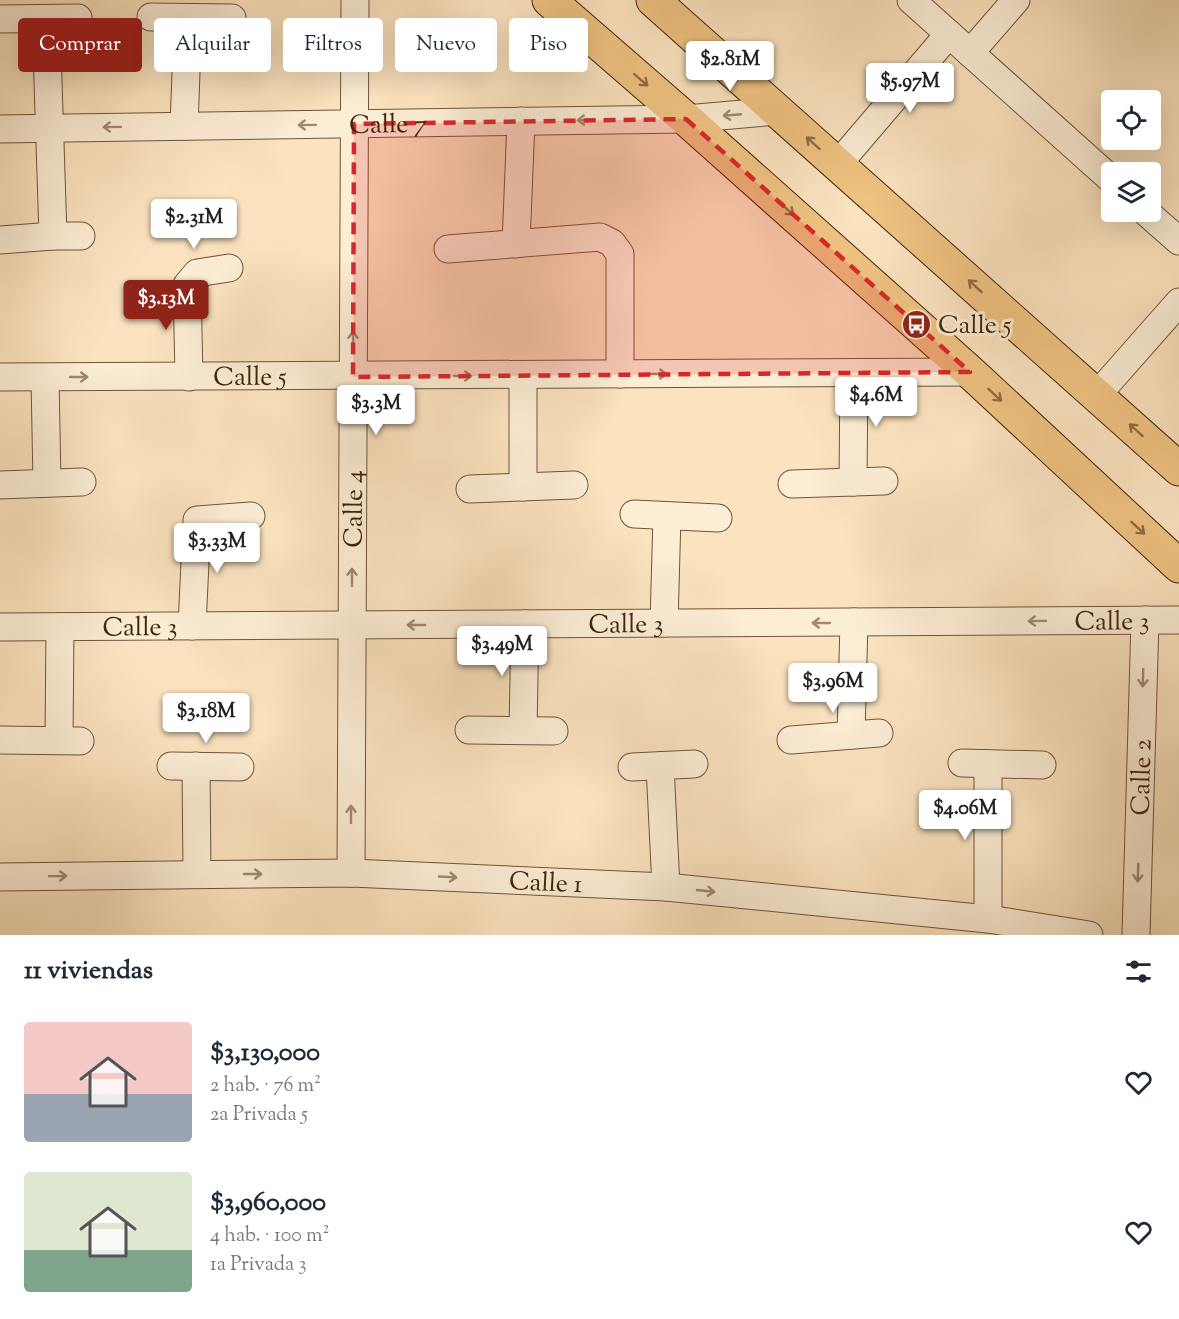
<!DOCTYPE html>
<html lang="es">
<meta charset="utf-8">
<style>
body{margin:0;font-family:"Sorts Mill Goudy",serif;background:#f2f2f3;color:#1f2937;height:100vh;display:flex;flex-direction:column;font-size:22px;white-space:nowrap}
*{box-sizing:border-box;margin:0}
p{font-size:20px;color:#747a83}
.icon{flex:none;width:33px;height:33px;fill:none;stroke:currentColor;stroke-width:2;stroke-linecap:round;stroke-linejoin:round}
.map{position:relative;height:935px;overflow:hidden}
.drawer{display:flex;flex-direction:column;background:#fff;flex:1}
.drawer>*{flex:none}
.banner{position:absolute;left:18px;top:18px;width:600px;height:54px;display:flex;gap:12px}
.controls{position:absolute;left:1101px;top:90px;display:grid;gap:12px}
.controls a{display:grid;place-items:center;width:60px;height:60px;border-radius:6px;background:#fff;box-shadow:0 6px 24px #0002;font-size:30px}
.price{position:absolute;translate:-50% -51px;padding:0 14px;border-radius:6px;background:#fff;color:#222;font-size:20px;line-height:39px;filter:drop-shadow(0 2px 3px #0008)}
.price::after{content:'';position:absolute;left:50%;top:36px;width:18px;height:14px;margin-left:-9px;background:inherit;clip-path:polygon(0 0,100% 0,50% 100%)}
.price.selected{background:#8f2418;color:#fff}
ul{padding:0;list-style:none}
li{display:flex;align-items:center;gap:18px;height:150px;padding:0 24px}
li span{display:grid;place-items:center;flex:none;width:168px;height:120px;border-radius:6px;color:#555}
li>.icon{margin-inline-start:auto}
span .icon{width:72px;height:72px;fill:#fffc;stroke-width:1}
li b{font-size:26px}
h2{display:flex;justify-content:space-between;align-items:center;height:72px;padding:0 24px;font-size:26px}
.pill{padding:0 21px;border-radius:6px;background:#fff;box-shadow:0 6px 24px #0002;font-size:21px;line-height:54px}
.pill.selected{background:#8f2418;color:#fff}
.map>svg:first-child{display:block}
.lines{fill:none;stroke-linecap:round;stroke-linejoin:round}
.minor-casing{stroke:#6e5439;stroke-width:29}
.major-casing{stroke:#3f250c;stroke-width:35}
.minor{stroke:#fcedd5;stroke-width:27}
.major{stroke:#eec280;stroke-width:33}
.oneway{stroke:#8e6c40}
.oneway2{stroke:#9e8970}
.marked{fill:#d62828;fill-opacity:0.2;stroke:#d62828;stroke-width:4.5;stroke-dasharray:12 8;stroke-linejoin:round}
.labels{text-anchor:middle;stroke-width:6;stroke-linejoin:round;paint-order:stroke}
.street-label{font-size:26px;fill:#3f250c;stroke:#fcedd5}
.poi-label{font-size:26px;fill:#3f250c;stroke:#fcedd5;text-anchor:start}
</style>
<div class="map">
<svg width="1179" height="935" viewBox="0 0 1179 935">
<rect width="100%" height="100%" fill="#fbe3bf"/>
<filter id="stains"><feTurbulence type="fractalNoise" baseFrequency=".00333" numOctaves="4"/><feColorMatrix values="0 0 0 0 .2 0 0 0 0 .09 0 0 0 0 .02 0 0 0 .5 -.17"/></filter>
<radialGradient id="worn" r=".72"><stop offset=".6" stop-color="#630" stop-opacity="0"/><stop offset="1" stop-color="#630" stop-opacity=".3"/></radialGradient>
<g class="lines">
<defs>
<g id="minor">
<path d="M911,0L1112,180"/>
<path d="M151,17L232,18"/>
<path d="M0,19L78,18"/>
<path d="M46,19L53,236"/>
<path d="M970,53L1016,0"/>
<path d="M184,126L188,18"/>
<path id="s1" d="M0,129L686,119L777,111"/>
<path d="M838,164L949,34"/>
<path d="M1146,212L1179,241"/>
<path d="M0,240L53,236H81"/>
<path d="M516,244L521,121"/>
<path d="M448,249L600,237L612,243L620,254V374"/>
<path id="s2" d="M0,377L970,372"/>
<path d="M189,377L187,285L197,273L229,268"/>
<path d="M45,378L47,483"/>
<path d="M1097,395L1179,302"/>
<path d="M853,482L854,373"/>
<path d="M792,484L884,481"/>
<path d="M0,485L82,482"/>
<path d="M523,487V375"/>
<path d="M470,489L574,485"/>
<path d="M634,514L718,518"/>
<path d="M664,623L667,516"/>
<path d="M192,626L197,520L251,516"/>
<path id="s3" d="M0,627L1179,620"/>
<path d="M469,730L554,731"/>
<path d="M523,730L525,624"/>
<path d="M851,735L854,622"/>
<path d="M0,740L80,741"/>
<path d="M59,740L60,627"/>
<path d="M791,740L879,733"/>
<path d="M962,763L1042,765"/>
<path d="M988,764V919"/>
<path d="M171,766L240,767"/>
<path d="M196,766L197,874"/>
<path d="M660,766L666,887"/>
<path d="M632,767L694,764"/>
<path id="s4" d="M351,873L355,0"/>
<path id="s5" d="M0,877L351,873L666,887L988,919L1089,935"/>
<path id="s6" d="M1136,935L1145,620"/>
</g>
<path id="major" d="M549,0L686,119L970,372L1179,566
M653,0L1179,469"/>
</defs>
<use href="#minor" class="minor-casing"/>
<use href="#major" class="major-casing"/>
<use href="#minor" class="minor"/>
<use href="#major" class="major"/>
</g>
<defs><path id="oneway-shaft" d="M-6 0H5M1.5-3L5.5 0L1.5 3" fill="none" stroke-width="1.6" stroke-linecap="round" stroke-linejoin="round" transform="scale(1.5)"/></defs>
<g class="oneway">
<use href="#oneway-shaft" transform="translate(641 80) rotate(41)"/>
<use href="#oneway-shaft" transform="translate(813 143) rotate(-138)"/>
<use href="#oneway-shaft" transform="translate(787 209) rotate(42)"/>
<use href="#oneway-shaft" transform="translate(975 286) rotate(-138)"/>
<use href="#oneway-shaft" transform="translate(995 395) rotate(43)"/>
<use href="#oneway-shaft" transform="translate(1136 430) rotate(-138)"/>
<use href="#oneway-shaft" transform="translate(1138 528) rotate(43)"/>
</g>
<g class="oneway2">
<use href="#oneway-shaft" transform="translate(732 115) rotate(175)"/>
<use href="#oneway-shaft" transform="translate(586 120) rotate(179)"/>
<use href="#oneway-shaft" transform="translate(307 125) rotate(179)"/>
<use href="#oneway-shaft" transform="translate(112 127) rotate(179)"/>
<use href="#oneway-shaft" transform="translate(353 340) rotate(-90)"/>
<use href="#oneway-shaft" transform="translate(658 374)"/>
<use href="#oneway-shaft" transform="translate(463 376)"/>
<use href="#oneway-shaft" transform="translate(79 377)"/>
<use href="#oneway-shaft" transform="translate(352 577) rotate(-90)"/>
<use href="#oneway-shaft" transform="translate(1037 621) rotate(179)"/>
<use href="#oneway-shaft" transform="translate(821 623) rotate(180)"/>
<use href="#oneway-shaft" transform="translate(416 625) rotate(180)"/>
<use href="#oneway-shaft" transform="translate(1143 678) rotate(92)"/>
<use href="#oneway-shaft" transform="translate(351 814) rotate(-90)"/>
<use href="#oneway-shaft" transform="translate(1138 873) rotate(92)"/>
<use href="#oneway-shaft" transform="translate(253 874)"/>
<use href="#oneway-shaft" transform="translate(58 876) rotate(-1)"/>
<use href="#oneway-shaft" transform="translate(448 877) rotate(3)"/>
<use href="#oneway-shaft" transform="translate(706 891) rotate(6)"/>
</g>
<path class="marked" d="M686,119L970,372L353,377L354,124Z"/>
<defs>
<symbol id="bus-disc" viewBox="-11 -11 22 22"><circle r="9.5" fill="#8f2418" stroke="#fcedd5"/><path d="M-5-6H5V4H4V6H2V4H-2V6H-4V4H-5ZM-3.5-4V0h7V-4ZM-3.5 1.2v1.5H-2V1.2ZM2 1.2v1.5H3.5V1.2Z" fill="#fff"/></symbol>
</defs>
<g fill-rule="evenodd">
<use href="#bus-disc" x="900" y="308" width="33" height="33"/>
</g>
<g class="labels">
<g class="street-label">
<text dy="9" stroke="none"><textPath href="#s1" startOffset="388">Calle 7</textPath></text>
<text dy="9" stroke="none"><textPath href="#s2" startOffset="250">Calle 5</textPath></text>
<text dy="9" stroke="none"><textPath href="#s4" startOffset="364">Calle 4</textPath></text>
<text dy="9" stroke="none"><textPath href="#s3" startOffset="1112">Calle 3</textPath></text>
<text dy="9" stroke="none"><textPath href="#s3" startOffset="626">Calle 3</textPath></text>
<text dy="9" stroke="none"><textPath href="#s3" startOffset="140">Calle 3</textPath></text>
<text dy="9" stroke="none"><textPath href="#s6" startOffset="158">Calle 2</textPath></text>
<text dy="9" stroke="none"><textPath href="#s5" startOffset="546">Calle 1</textPath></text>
</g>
<g class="poi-label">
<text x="938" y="333">Calle 5</text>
</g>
</g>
<rect width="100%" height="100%" filter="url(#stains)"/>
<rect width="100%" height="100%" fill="url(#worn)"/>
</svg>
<div class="controls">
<a><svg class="icon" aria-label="locate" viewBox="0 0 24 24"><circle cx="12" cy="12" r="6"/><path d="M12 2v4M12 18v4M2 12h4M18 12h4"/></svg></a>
<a><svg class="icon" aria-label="layers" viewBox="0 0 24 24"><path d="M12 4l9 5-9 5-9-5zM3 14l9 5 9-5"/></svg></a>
</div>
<b class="price" style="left:730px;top:92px">$2.81M</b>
<b class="price" style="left:910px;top:114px">$5.97M</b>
<b class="price" style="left:194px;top:250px">$2.31M</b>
<b class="price selected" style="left:166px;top:331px">$3.13M</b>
<b class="price" style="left:876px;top:428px">$4.6M</b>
<b class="price" style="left:376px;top:436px">$3.3M</b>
<b class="price" style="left:217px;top:574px">$3.33M</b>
<b class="price" style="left:502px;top:677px">$3.49M</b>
<b class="price" style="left:833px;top:714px">$3.96M</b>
<b class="price" style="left:206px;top:744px">$3.18M</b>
<b class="price" style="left:965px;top:841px">$4.06M</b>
<div class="banner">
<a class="pill selected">Comprar</a>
<a class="pill">Alquilar</a>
<a class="pill">Filtros</a>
<a class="pill">Nuevo</a>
<a class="pill">Piso</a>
</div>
</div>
<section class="drawer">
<h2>11 viviendas<svg class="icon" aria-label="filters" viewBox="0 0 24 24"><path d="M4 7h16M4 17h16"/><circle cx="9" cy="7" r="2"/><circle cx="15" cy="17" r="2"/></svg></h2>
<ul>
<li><span style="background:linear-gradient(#f6c9c9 60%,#9aa5b1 0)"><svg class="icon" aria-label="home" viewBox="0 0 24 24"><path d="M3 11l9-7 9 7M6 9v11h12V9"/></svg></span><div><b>$3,130,000</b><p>2 hab. · 76 m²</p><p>2a Privada 5</p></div><svg class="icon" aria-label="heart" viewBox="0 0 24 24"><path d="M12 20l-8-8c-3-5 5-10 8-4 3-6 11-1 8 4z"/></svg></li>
<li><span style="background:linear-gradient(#dfe7d0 65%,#7fa58c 0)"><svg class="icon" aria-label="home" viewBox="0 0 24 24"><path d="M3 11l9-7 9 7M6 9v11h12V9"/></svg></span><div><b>$3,960,000</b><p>4 hab. · 100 m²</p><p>1a Privada 3</p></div><svg class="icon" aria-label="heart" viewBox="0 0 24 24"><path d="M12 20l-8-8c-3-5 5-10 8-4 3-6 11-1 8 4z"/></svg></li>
</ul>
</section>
